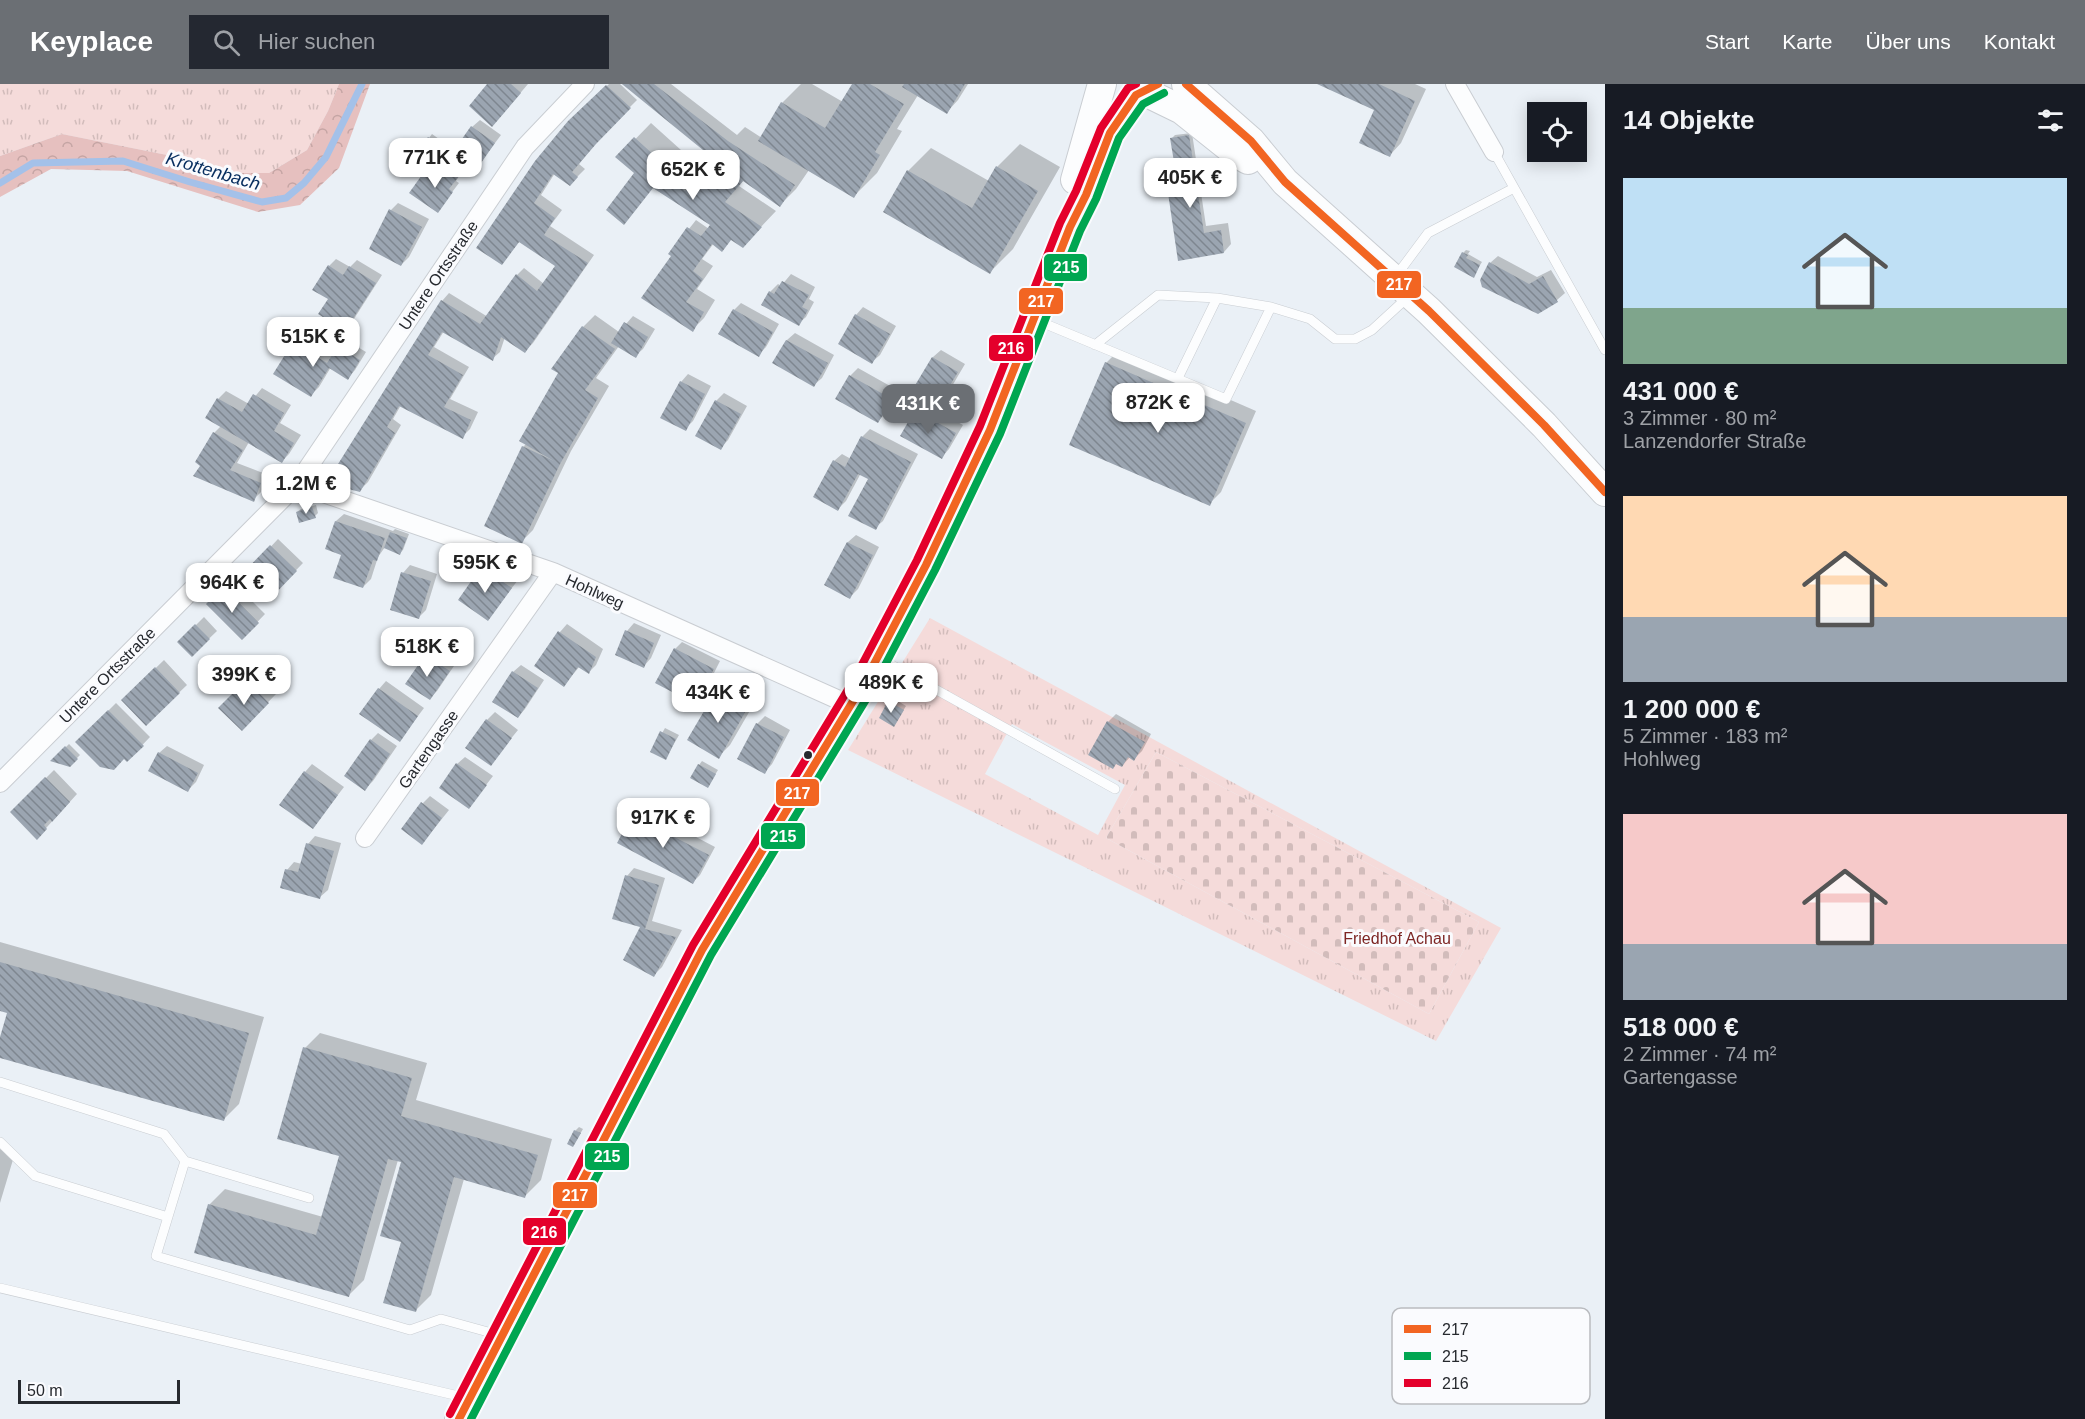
<!DOCTYPE html>
<html lang="de">
<meta charset="utf-8">
<style>
body{margin:0;font-family:Arial,sans-serif;background:#242831;color:#f1f3f6;height:100vh;display:flex;flex-direction:column;font-size:22px;white-space:nowrap}
*{box-sizing:border-box;margin:0}
p{font-size:20px;color:#9ea1a6}
.icon{flex:none;width:33px;height:33px;fill:none;stroke:currentColor;stroke-width:2;stroke-linecap:round;stroke-linejoin:round}
.map{position:relative;flex:1;overflow:hidden}
.details{display:flex;flex-direction:column;background:#171b24;width:480px}
.details>*{flex:none}
.buttons{position:absolute;left:1527px;top:18px;display:grid;gap:12px}
.buttons a{display:grid;place-items:center;width:60px;height:60px;border-radius:0px;background:#171b24;box-shadow:0 3px 15px #0003;font-size:30px}
.scale{position:absolute;left:18px;bottom:15px;width:162px;box-sizing:border-box;padding-left:6px;border:3px solid #26292e;border-top:0;font-size:16px;line-height:21px;white-space:nowrap;color:#26292e;-webkit-text-stroke:4px #fafbfe;paint-order:stroke}
.price{position:absolute;translate:-50% -51px;padding:0 14px;border-radius:12px;background:#fff;color:#222;font-size:20px;line-height:39px;filter:drop-shadow(0 2px 3px #0008)}
.price::after{content:'';position:absolute;left:50%;top:36px;width:18px;height:14px;margin-left:-9px;background:inherit;clip-path:polygon(0 0,100% 0,50% 100%)}
.price.selected{background:#6b6f74;color:#fff}
ul{padding:0;list-style:none}
li{display:grid;align-content:center;gap:12px;height:318px;padding:0 18px}
li span{display:grid;place-items:center;height:186px;border-radius:0px;color:#555}
li>.icon{margin-inline-start:auto}
span .icon{width:108px;height:108px;fill:#fffc;stroke-width:1}
li b{font-size:26px}
h2{display:flex;justify-content:space-between;align-items:center;height:72px;padding:0 18px;font-size:26px}
header{display:flex;align-items:center;gap:36px;box-sizing:border-box;height:84px;padding:0 30px;background:#6b6f74;color:#fff}
header strong{font-size:28px}
nav{display:flex;gap:33px;margin-inline-start:auto;font-size:21px}
.search{width:420px;height:54px;background:#242831;display:flex;align-items:center;gap:15px;box-sizing:border-box;padding:0 21px;border-radius:0px;color:#9ea1a6;font-size:22px}
main{display:flex;flex:1;min-height:0}
.map>svg:first-child{display:block}
.grass{fill:url(#grass-tufts);fill-rule:evenodd}
.forest{fill:url(#forest-crowns)}
.cemetery{fill:url(#cemetery-stones)}
.shadow{fill:#0003}
.lines{fill:none;stroke-linecap:round;stroke-linejoin:round}
.stream{stroke:#a4c1e9;stroke-width:7}
.building{fill:url(#building-back-hatch)}
.service-casing{stroke:#c9cdd2;stroke-width:10}
.minor-casing{stroke:#c9cdd2;stroke-width:20}
.primary-casing{stroke:#c9cdd2;stroke-width:30}
.service{stroke:#fcfdfe;stroke-width:9}
.minor{stroke:#fcfdfe;stroke-width:18}
.primary{stroke:#fcfdfe;stroke-width:28}
.bus-1-casing{stroke:#fafbfe;stroke-width:12}
.bus-2-casing{stroke:#fafbfe;stroke-width:12}
.bus-3-casing{stroke:#fafbfe;stroke-width:12}
.bus-1{stroke:#f26522;stroke-width:8}
.bus-2{stroke:#00a651;stroke-width:8}
.bus-3{stroke:#e4002b;stroke-width:8}
.bus-dot{fill:#26292e;stroke:#fafbfe;stroke-width:2}
.labels{text-anchor:middle;stroke-width:6;stroke-linejoin:round;paint-order:stroke}
.street-label{font-size:16px;fill:#26292e;stroke:#fafbfe}
.park-label{font-size:16px;fill:#7d2624;stroke:#fafbfe}
.water-label{font-size:18px;font-style:italic;fill:#092f60;stroke:#fafbfe}
.key{fill:#fafbfe;stroke:#babcc0;stroke-width:1.5}
.key-label{font-size:16px;fill:#26292e}
.line-badge{stroke:#fafbfe;stroke-width:2}
.badge-label{font-size:16px;text-anchor:middle;font-weight:bold;fill:#fff}
</style>
<header>
<strong>Keyplace</strong>
<div class="search"><svg class="icon" aria-label="search" viewBox="0 0 24 24"><circle cx="10" cy="10" r="6"/><path d="M15 15l6 6"/></svg>Hier suchen</div>
<nav><a>Start</a><a>Karte</a><a>Über uns</a><a>Kontakt</a></nav>
</header>
<main>
<div class="map">
<svg width="1605" height="1335" viewBox="0 0 1605 1335">
<defs>
<pattern id="grass-tufts" width="24" height="20" patternUnits="userSpaceOnUse" patternTransform="scale(1.5)"><rect width="24" height="20" fill="#f5dbda"/><path d="M3 7l-1-3M5 7V3M7 7l1-3M15 17l-1-3M17 17v-4M19 17l1-3" fill="none" stroke="#d2bcbb"/></pattern>
<pattern id="forest-crowns" width="20" height="18" patternUnits="userSpaceOnUse" patternTransform="scale(1.5)"><rect width="20" height="18" fill="#e6c0bf"/><path d="M2 6a3 3 0 1 1 6 0M12 15a3 3 0 1 1 6 0" fill="none" stroke="#c5a5a4"/></pattern>
<pattern id="cemetery-stones" width="16" height="16" patternUnits="userSpaceOnUse" patternTransform="scale(1.5)"><rect width="16" height="16" fill="#f5dbda"/><path d="M2 7V4a2 2 0 0 1 4 0v3zM10 15v-3a2 2 0 0 1 4 0v3z" fill="#d2bcbb"/></pattern>
<pattern id="building-back-hatch" width="6" height="6" patternUnits="userSpaceOnUse" patternTransform="scale(1.5)"><rect width="6" height="6" fill="#9ba5b1"/><path d="M-1 5l2 2M0 0l6 6M5-1l2 2" fill="none" stroke="#7e8690"/></pattern>
</defs>
<rect width="100%" height="100%" fill="#eaf0f6"/>
<path class="grass" d="M0,0H339L328,27L307,66L269,89H229L192,76L62,50L0,72Z
M930,534L1501,844L1436,957L848,666ZM1012,640L1125,701L1098,751L985,690ZM1156,668L1479,838L1429,930L1106,754Z"/>
<path class="forest" d="M339,0H370L339,84L300,121L258,128L127,87L51,85L0,113V72L62,50L192,76L229,89H269L307,66L328,27Z"/>
<path class="cemetery" d="M1156,668L1479,838L1429,930L1106,754Z"/>
<path class="shadow" d="M489,0H528L500,33Z
M609,0H620L637,16L603,50L579,80L585,85L570,100L555,89L541,111L562,126L550,142L594,171L533,259L525,267L505,253L500,268L492,275L444,247L434,263L469,283L450,315L478,328L470,345L462,353L401,321L393,335L401,341L368,398L360,406L338,401L442,217L449,209L488,233L517,191L524,184L544,200L557,182L520,157L502,179L569,38Z
M624,0H671L737,51L745,43L762,54L782,19L801,0H812L843,18L853,0H968L958,16L947,28L918,11L897,45L902,47L877,89L854,112L809,86L796,105L780,121L744,96L739,102L776,127L758,146L714,159L702,175L713,182L697,205L715,216L704,234L692,246L673,172L670,169L696,136L709,145L711,141L654,102L618,73L651,39L691,75L687,80L701,91L715,74Z
M1321,0H1415L1426,5L1401,59L1390,71L1376,26Z
M480,36L501,51L474,87L466,81L456,97L459,99L437,128L411,109L433,81L442,87L454,73L472,43Z
M1192,49L1206,142L1228,139L1231,160L1224,168L1179,175L1169,110L1173,106L1180,105L1172,54L1175,51Z
M432,50L446,60L439,69L429,54Z
M1020,60L1060,83L1013,165L990,188L908,87L931,64L989,97L997,83Z
M398,119L429,135L409,173L401,181L391,126Z
M1466,166L1470,167L1468,170L1482,178L1473,192L1463,169Z
M1498,172L1537,193L1551,186L1565,209L1557,216L1538,229L1490,179Z
M336,175L350,183L357,176L382,191L352,238L345,245L330,215L329,182Z
M791,190L815,203L809,215L814,218L806,233L798,240L770,208L778,200L781,202Z
M741,219L779,240L766,263L758,271L734,226Z
M863,223L896,242L880,271L872,278L856,231Z
M595,231L619,248L633,232L655,245L643,265L635,272L619,262L596,294L609,302L571,367L533,446L521,458L523,363L526,360L560,288L553,284L583,243Z
M795,249L834,271L822,294L814,301L775,279L787,256Z
M301,251L334,271L346,256L366,268L355,286L348,294L331,283L319,303L311,311L294,259Z
M941,266L965,280L948,309L940,317L916,302L933,273Z
M1118,267L1256,327L1221,408L1209,420L1106,279Z
M858,284L899,307L885,330L878,337L850,292Z
M688,290L711,302L693,337L685,345L681,298Z
M262,304L291,321L280,339L301,351L289,370L282,377L249,358L237,379L268,391L261,408L253,416L202,381L214,349L221,342L207,333L219,314L226,307L249,320Z
M724,309L747,322L728,356L721,364L716,317Z
M924,319L963,341L949,365L942,373L916,327Z
M870,345L918,370L883,437L875,444L870,394L861,389L846,417L838,425L834,377L842,370L851,375L862,353Z
M316,421L318,429L315,432L297,428L301,425Z
M344,430L393,447L395,445L409,450L403,466L400,469L385,463L378,473L371,495L363,503L343,470L327,464L336,437Z
M856,451L879,463L858,505L850,513L826,501L848,458Z
M278,455L303,479L269,514L245,490Z
M490,477L518,496L488,535L460,516L483,484Z
M410,481L437,490L426,526L419,533L403,489Z
M232,497L265,530L242,554L208,520Z
M204,533L217,547L192,571L179,558Z
M634,539L661,551L651,574L644,582L627,547Z
M567,540L603,565L596,581L589,588L580,582L564,601L536,582L560,548Z
M682,558L720,577L703,611L695,618L675,565Z
M434,564L456,579L437,607L430,614L408,600L426,572Z
M164,576L187,601L146,640L123,616Z
M521,581L544,596L525,625L518,633L513,588Z
M255,590L276,610L242,645L221,624Z
M730,594L759,611L730,661L718,673L689,656L718,605Z
M386,597L424,624L400,656L379,605Z
M893,614L906,622L897,637L881,633Z
M116,619L150,653L128,676L77,658Z
M495,628L518,646L490,680L487,636Z
M1116,630L1151,650L1142,667L1134,675L1130,673L1122,682L1090,670L1108,638Z
M765,632L790,646L772,680L765,688L757,640Z
M665,644L679,651L666,674L652,667Z
M378,649L397,662L373,697L365,705L371,656Z
M69,660L80,671L69,682L53,676Z
M167,662L204,681L196,698L188,706L159,669Z
M465,673L493,692L469,723L457,680Z
M702,677L718,686L708,702L699,681Z
M312,680L344,703L313,743L305,688Z
M54,686L77,710L37,754L12,728Z
M430,712L449,726L429,751L423,719Z
M641,724L715,763L700,791L693,798L619,759L633,731Z
M315,752L341,759L328,806L320,813L287,786L294,778L302,780L308,760Z
M634,784L665,794L652,837L682,846L662,883L654,891L627,792Z
M0,858L264,933L239,1020L223,1036L0,972V959L9,928L0,926Z
M320,949L427,979L416,1016L552,1055L541,1096L525,1112L464,1095L431,1211L415,1227L403,1157V1077L398,1076L364,1196L348,1212L209,1121L225,1105L323,1133L340,1071L305,964Z
M579,1043L583,1045L573,1062L575,1047Z
M0,1065L15,1069L0,1119Z"/>
<g class="lines">
<path class="stream" d="M0,99L33,79L123,77L190,98L262,118L286,114L304,99L326,73L362,0"/>
</g>
<path class="building" d="M487,0H511L521,9L492,43L469,22Z
M622,0H654L728,57L795,101L780,123L743,97L725,118L762,143L743,164L731,156L722,168L712,160L693,187L703,195L686,218L704,228L693,248L641,214L671,172L668,170L687,143L701,152L710,141L653,104L624,141L606,126L634,89L615,73L634,53L676,91L672,96L685,107L714,75Z
M852,0H870L904,20L875,68L880,71L854,114L758,57L781,18L825,44Z
M904,0H965L947,30L902,3Z
M1317,0H1379L1415,17L1390,73L1359,59L1374,26Z
M606,1L631,24L596,60L572,88L578,93L570,102L553,90L534,119L555,134L544,151L588,179L525,269L501,253L493,277L442,248L428,271L463,291L444,323L471,336L463,355L399,322L387,343L395,349L360,408L337,402L333,388L441,216L480,240L516,190L537,207L555,182L519,158L502,181L476,164L535,77L568,37Z
M471,42L495,59L474,89L450,72Z
M1189,51L1204,149L1221,146L1224,169L1178,177L1168,109L1179,108L1170,54Z
M428,53L444,64L436,74L420,63Z
M444,81L459,92L449,105L453,108L438,129L409,109L424,88L435,95Z
M996,82L1038,107L990,190L883,128L907,86L972,124Z
M389,125L422,143L401,182L369,165Z
M1462,168L1468,171L1466,174L1480,181L1474,194L1454,183Z
M1489,178L1529,200L1543,192L1558,218L1538,230L1482,203L1480,196Z
M328,181L343,191L349,182L376,199L345,247L318,230L328,215L312,206Z
M782,197L809,211L802,223L808,226L799,242L761,221L769,207L774,210Z
M733,225L773,248L759,273L718,250Z
M855,230L890,250L872,280L838,260Z
M624,238L648,253L636,274L611,259Z
M582,242L615,265L585,306L598,314L560,380L522,460L484,442L522,362L554,377L519,357L558,289L551,285Z
M786,256L828,279L814,303L772,279Z
M293,258L327,279L338,262L360,276L348,296L329,284L311,313L273,290Z
M932,273L958,288L940,318L914,303Z
M1105,278L1246,339L1210,422L1069,361Z
M849,291L892,315L878,339L835,315Z
M680,297L705,310L686,347L660,334Z
M253,310L284,329L274,347L294,359L282,379L205,334L217,314L242,328Z
M715,316L741,330L721,366L695,352Z
M915,326L956,349L942,375L900,352Z
M213,348L243,366L230,386L261,399L254,418L193,392L200,382L195,378Z
M861,352L911,378L876,446L848,432L868,395L858,390L838,427L813,413L833,376L845,383Z
M312,423L316,434L299,439L296,428Z
M335,437L385,454L377,477L373,476L363,504L333,494L341,471L325,465Z
M390,448L407,454L400,471L384,464Z
M847,458L873,471L850,515L824,501Z
M270,461L297,487L269,516L242,490Z
M481,483L512,504L488,537L458,516Z
M401,488L431,497L419,535L390,526Z
M223,503L259,539L242,556L206,520Z
M195,540L210,555L192,573L177,558Z
M625,546L654,559L644,584L615,571Z
M558,547L596,573L589,590L578,583L564,603L534,582Z
M674,564L714,585L695,620L655,599Z
M425,571L450,587L430,616L405,600Z
M155,583L180,609L146,642L121,616Z
M512,587L538,604L518,634L492,618Z
M246,596L269,619L242,647L218,624Z
M378,604L418,632L400,658L359,630Z
M717,605L748,623L719,675L687,656Z
M888,617L904,626L894,643L879,634Z
M108,626L144,662L127,678L124,675L114,686L100,683L75,658Z
M486,635L512,654L491,682L465,664Z
M1107,637L1145,658L1134,677L1128,673L1122,683L1116,680L1113,685L1088,671Z
M756,639L784,653L765,690L737,675Z
M660,647L676,655L666,676L650,668Z
M370,655L390,670L365,707L344,692Z
M65,662L78,675L70,683L50,677Z
M158,668L198,689L188,708L148,687Z
M456,679L487,701L469,725L439,704Z
M698,680L716,690L708,704L690,694Z
M304,687L338,711L313,745L279,721Z
M45,693L70,718L52,738L50,735L44,741L47,745L37,756L10,728Z
M421,718L442,734L422,761L401,745Z
M632,731L709,771L693,800L617,759Z
M306,759L334,767L320,815L280,804L285,785L298,788Z
M625,791L659,801L645,845L676,853L654,893L623,876L640,843L612,835Z
M0,878L249,949L224,1037L0,974V953L7,929L0,927Z
M303,963L412,994L401,1032L538,1071L525,1114L454,1093L416,1228L383,1219L401,1158L380,1152L401,1078L388,1075L349,1213L194,1169L208,1120L316,1151L339,1072L277,1055Z
M574,1046L581,1049L573,1063L567,1060Z"/>
<g class="lines">
<defs>
<path id="service" d="M1494,68L1605,266
M1396,192L1428,149L1514,104
M1036,236L1226,315L1271,223
M1095,261L1158,211L1217,214L1271,223L1310,235L1335,255H1355L1372,246L1408,213
M1178,294L1217,214
M881,575L1115,705
M0,998L164,1050L185,1077
M0,1058L35,1092L168,1133
M309,1114L185,1077L156,1172L410,1246L441,1235L499,1251
M0,1204L467,1314"/>
<path id="minor" d="M1455,0L1494,68
M297,400L553,488L850,621
M0,699L297,400L525,63L585,0
M365,754L553,488"/>
<path id="primary" d="M1186,0L1251,57L1285,98L1429,227L1544,341L1605,408
M1145,8L1182,26L1236,69L1248,76
M1075,96L1102,0
M459,1335L702,866L864,599L926,481L990,346L1070,143L1086,111L1110,49L1136,11"/>
</defs>
<use href="#service" class="service-casing"/>
<use href="#minor" class="minor-casing"/>
<use href="#primary" class="primary-casing"/>
<use href="#service" class="service"/>
<use href="#minor" class="minor"/>
<use href="#primary" class="primary"/>
<defs>
<path id="bus-1" d="M1186,0L1251,57L1285,98L1429,227L1544,341L1605,408
M459,1335L702,866L864,599L926,481L990,346L1070,143L1086,111L1110,49L1136,11L1158,0"/>
<path id="bus-2" d="M471,1335L711,871L873,604L935,486L1000,350L1080,147L1096,115L1119,54L1143,20L1164,9"/>
<path id="bus-3" d="M450,1330L693,861L855,594L917,476L980,342L1060,139L1076,107L1101,44L1128,4L1136,0"/>
</defs>
<use href="#bus-1" class="bus-1-casing"/>
<use href="#bus-2" class="bus-2-casing"/>
<use href="#bus-3" class="bus-3-casing"/>
<use href="#bus-1" class="bus-1"/>
<use href="#bus-2" class="bus-2"/>
<use href="#bus-3" class="bus-3"/>
</g>
<circle class="bus-dot" cx="808" cy="671" r="5"/>
<g class="labels">
<g class="street-label">
<text transform="translate(438 191) rotate(-56)" y="6">Untere Ortsstraße</text>
<text transform="translate(595 507) rotate(24)" y="6">Hohlweg</text>
<text transform="translate(107 591) rotate(-45)" y="6">Untere Ortsstraße</text>
<text transform="translate(428 665) rotate(-55)" y="6">Gartengasse</text>
</g>
<g class="park-label">
<text x="1397" y="860">Friedhof Achau</text>
</g>
<g class="water-label">
<text transform="translate(213 87) rotate(16)" y="6">Krottenbach</text>
</g>
</g>
<rect x="1392" y="1224" width="198" height="96" rx="9" class="key"/>
<rect x="1404" y="1241" width="27" height="8" fill="#f26522"/>
<rect x="1404" y="1268" width="27" height="8" fill="#00a651"/>
<rect x="1404" y="1295" width="27" height="8" fill="#e4002b"/>
<g class="key-label">
<text x="1442" y="1251">217</text>
<text x="1442" y="1278">215</text>
<text x="1442" y="1305">216</text>
</g>
<g class="line-badge">
<rect x="1043" y="169" width="45" height="29" rx="6" fill="#00a651"/>
<rect x="1376" y="186" width="46" height="29" rx="6" fill="#f26522"/>
<rect x="1018" y="203" width="46" height="28" rx="6" fill="#f26522"/>
<rect x="988" y="250" width="46" height="28" rx="6" fill="#e4002b"/>
<rect x="775" y="694" width="45" height="29" rx="6" fill="#f26522"/>
<rect x="760" y="738" width="46" height="28" rx="6" fill="#00a651"/>
<rect x="584" y="1058" width="46" height="29" rx="6" fill="#00a651"/>
<rect x="552" y="1097" width="46" height="28" rx="6" fill="#f26522"/>
<rect x="522" y="1133" width="45" height="29" rx="6" fill="#e4002b"/>
</g>
<g class="badge-label">
<text x="1066" y="189">215</text>
<text x="1399" y="206">217</text>
<text x="1041" y="223">217</text>
<text x="1011" y="270">216</text>
<text x="797" y="715">217</text>
<text x="783" y="758">215</text>
<text x="607" y="1078">215</text>
<text x="575" y="1117">217</text>
<text x="544" y="1154">216</text>
</g>
</svg>
<div class="buttons">
<a><svg class="icon" aria-label="locate" viewBox="0 0 24 24"><circle cx="12" cy="12" r="6"/><path d="M12 2v4M12 18v4M2 12h4M18 12h4"/></svg></a>
</div>
<div class="scale">50 m</div>
<b class="price" style="left:435px;top:105px">771K €</b>
<b class="price" style="left:693px;top:117px">652K €</b>
<b class="price" style="left:1190px;top:125px">405K €</b>
<b class="price" style="left:313px;top:284px">515K €</b>
<b class="price" style="left:1158px;top:350px">872K €</b>
<b class="price selected" style="left:928px;top:351px">431K €</b>
<b class="price" style="left:306px;top:431px">1.2M €</b>
<b class="price" style="left:485px;top:510px">595K €</b>
<b class="price" style="left:232px;top:530px">964K €</b>
<b class="price" style="left:427px;top:594px">518K €</b>
<b class="price" style="left:244px;top:622px">399K €</b>
<b class="price" style="left:891px;top:630px">489K €</b>
<b class="price" style="left:718px;top:640px">434K €</b>
<b class="price" style="left:663px;top:765px">917K €</b>
</div>
<section class="details">
<h2>14 Objekte<svg class="icon" aria-label="filters" viewBox="0 0 24 24"><path d="M4 7h16M4 17h16"/><circle cx="9" cy="7" r="2"/><circle cx="15" cy="17" r="2"/></svg></h2>
<ul>
<li><span style="background:linear-gradient(#bfe0f5 70%,#7fa58c 0)"><svg class="icon" aria-label="home" viewBox="0 0 24 24"><path d="M3 11l9-7 9 7M6 9v11h12V9"/></svg></span><div><b>431 000 €</b><p>3 Zimmer · 80 m²</p><p>Lanzendorfer Straße</p></div></li>
<li><span style="background:linear-gradient(#ffd9b3 65%,#9aa5b1 0)"><svg class="icon" aria-label="home" viewBox="0 0 24 24"><path d="M3 11l9-7 9 7M6 9v11h12V9"/></svg></span><div><b>1 200 000 €</b><p>5 Zimmer · 183 m²</p><p>Hohlweg</p></div></li>
<li><span style="background:linear-gradient(#f6c9c9 70%,#9aa5b1 0)"><svg class="icon" aria-label="home" viewBox="0 0 24 24"><path d="M3 11l9-7 9 7M6 9v11h12V9"/></svg></span><div><b>518 000 €</b><p>2 Zimmer · 74 m²</p><p>Gartengasse</p></div></li>
</ul>
</section>
</main>
